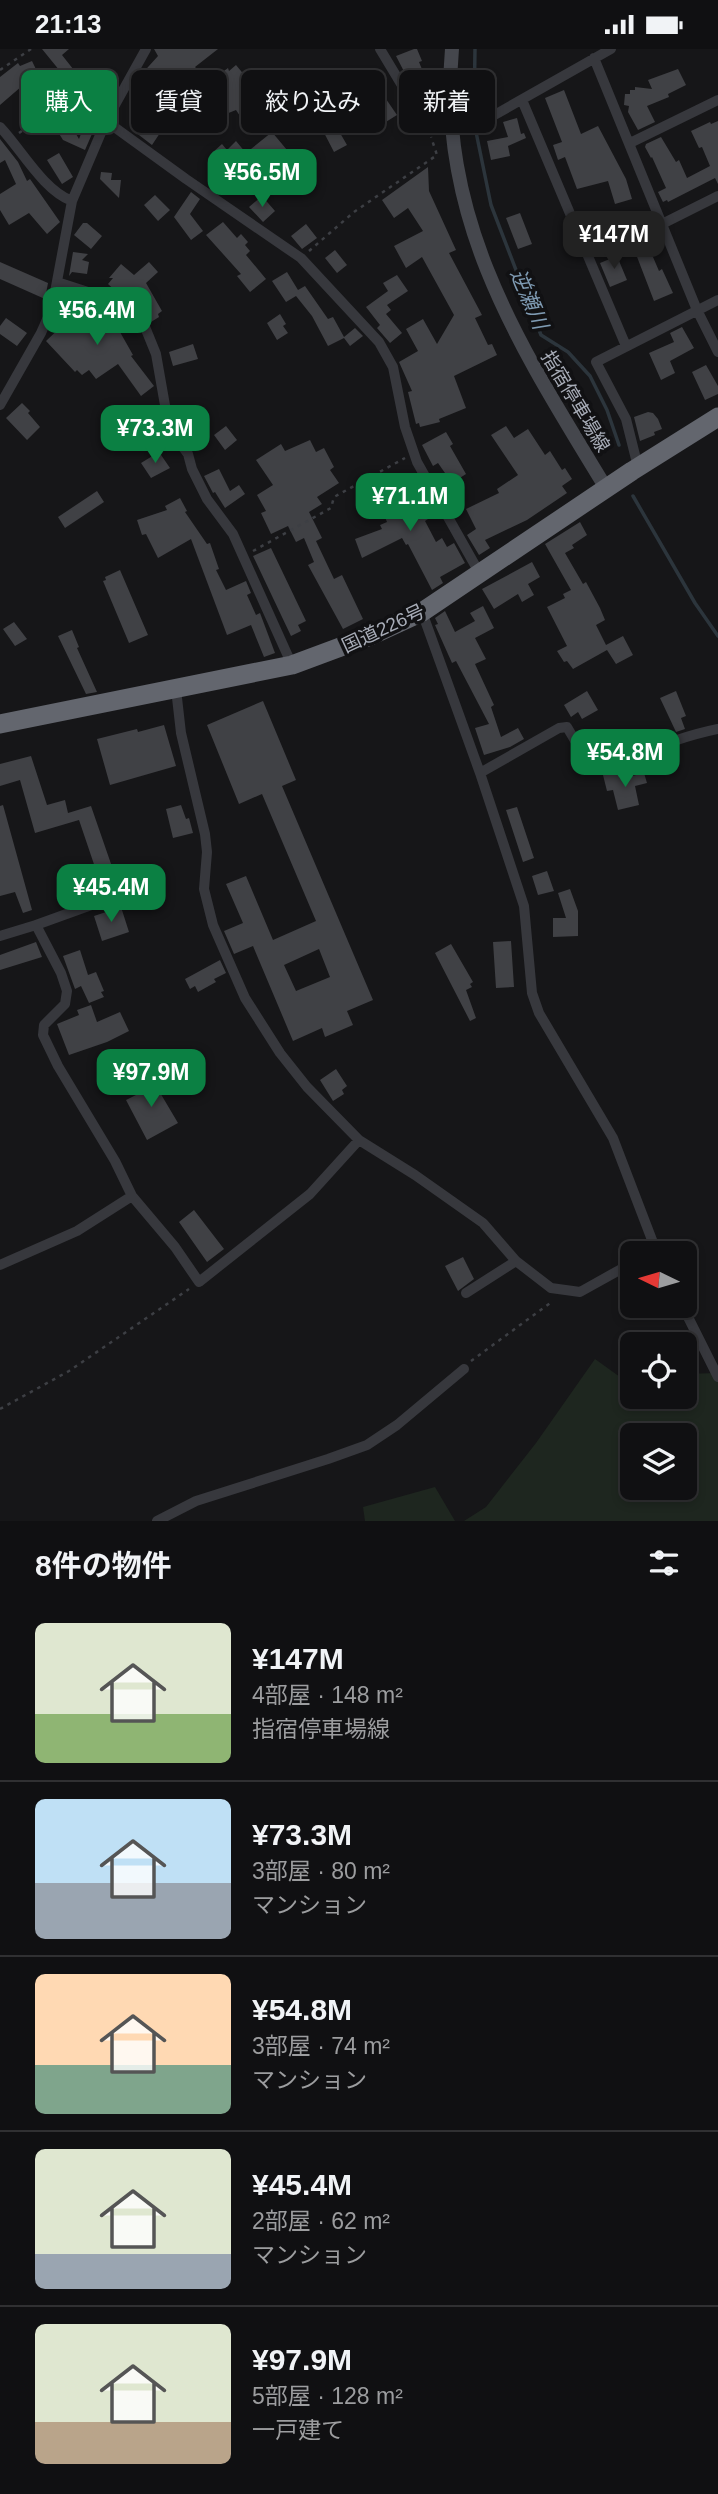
<!DOCTYPE html>
<html lang="ja">
<meta charset="utf-8">
<style>
body{margin:0;font-family:Helvetica,"Noto Sans JP",sans-serif;background:#19191b;color:#f1f3f6;height:100vh;display:flex;flex-direction:column;font-size:26px;white-space:nowrap}
*{box-sizing:border-box;margin:0}
p{font-size:23px;color:#9c9d9f}
.icon{flex:none;width:38px;height:38px;fill:none;stroke:currentColor;stroke-width:2;stroke-linecap:round;stroke-linejoin:round}
.map{position:relative;height:1472px;overflow:hidden}
.panel{display:flex;flex-direction:column;background:#101012;flex:1}
.panel>*{flex:none}
.guide{position:absolute;left:21px;top:21px;width:677px;height:63px;display:flex;gap:14px}
.needle{width:46px;rotate:275deg}
.buttons{position:absolute;left:620px;top:1192px;display:grid;gap:14px}
.buttons a{display:grid;place-items:center;width:77px;height:77px;border-radius:10px;background:#101012;box-shadow:0 4px 10px #0003,0 0 0 2px #303032;font-size:35px}
.price{position:absolute;translate:-50% -60px;padding:0 16px;border-radius:14px;background:#0b8043;color:#fff;font-size:23px;line-height:46px;filter:drop-shadow(0 2px 4px #0008)}
.price::after{content:'';position:absolute;left:50%;top:42px;width:21px;height:16px;margin-left:-10px;background:inherit;clip-path:polygon(0 0,100% 0,50% 100%)}
.price.current{background:#222;color:#fff}
ul{padding:0;list-style:none}
li{display:flex;align-items:center;gap:21px;height:175px;padding:0 35px}
li+li{border-top:2px solid #303032}
li span{display:grid;place-items:center;flex:none;width:196px;height:140px;border-radius:10px;color:#555}
li>.icon{margin-inline-start:auto}
span .icon{width:84px;height:84px;fill:#fffc;stroke-width:1}
li b{font-size:30px}
h2{display:flex;justify-content:space-between;align-items:center;height:84px;padding:0 35px;font-size:30px}
.tag{padding:0 24px;border-radius:10px;background:#101012;box-shadow:0 4px 10px #0003,0 0 0 2px #303032;font-size:24px;line-height:63px}
.tag.current{background:#0b8043;color:#fff}
.status{display:flex;justify-content:space-between;align-items:center;height:49px;padding:0 35px;background:#101012;direction:ltr}
.status svg{height:19px;fill:currentColor}
.map>svg:first-child{display:block}
.green{fill:#1e261f;fill-rule:evenodd}
.lines{fill:none;stroke-linecap:round;stroke-linejoin:round}
.stream{stroke:#2c353c;stroke-width:3.5}
.building{fill:#404145;fill-rule:evenodd}
.path{stroke:#3d3f44;stroke-width:2.5;stroke-dasharray:3.5 5;stroke-linecap:butt}
.street{stroke:#37383d;stroke-width:10}
.secondary{stroke:#45474d;stroke-width:14}
.highway{stroke:#63666e;stroke-width:19}
.labels{text-anchor:middle;stroke-width:7;stroke-linejoin:round;paint-order:stroke}
.street-label{font-size:19px;fill:#a8adb8;stroke:#111113}
.water-label{font-size:21px;font-style:italic;fill:#7f9bb3;stroke:#111113}
</style>
<div class="status"><b>21:13</b><svg viewBox="0 0 49 12"><path d="M0 12V9h3v3zM5 12V6h3v6zM10 12V3h3v9zM15 12V0h3v12zM26 1h20v11H26zM47 4h2v5h-2z"/></svg></div>
<div class="map">
<svg width="718" height="1472" viewBox="0 0 718 1472">
<rect width="100%" height="100%" fill="#161618"/>
<path class="green" d="M595,1310L627,1333H632V1348H684V1325L718,1324V1472H464L486,1458L536,1394ZM632,1386H684V1438H632Z
M435,1438L455,1472H365L363,1458Z"/>
<g class="lines">
<path class="stream" d="M474,63L475,0
M476,83L491,156L541,286L568,303L590,327L607,361L619,396
M633,447L695,554L718,587"/>
</g>
<path class="building" d="M42,0H69L62,6L81,30L83,27L107,45L98,57L73,39L56,51L79,90L85,74L95,78L85,101L63,91L43,59L41,61L37,59L22,37L0,56V28L18,14L20,17L32,12L46,41L64,27Z
M154,0H218L195,18L209,33L228,19L229,22L236,16L261,46L283,32L285,35L308,20L315,29L291,44L294,48L287,53L289,56L269,70L261,58L250,66L246,62L240,67L236,61L221,67L215,51L207,58L201,51H198L179,68L163,50L161,53L139,28L158,7Z
M414,0H417L422,12L419,13L426,30L411,36L396,7Z
M678,20L686,36L668,45L669,48L647,57L655,73L638,81L628,63L629,57L624,56L625,45H630V41H635V38L652,40L648,31Z
M564,41L581,85L598,77L626,130L632,150L615,155L608,132L577,140L565,108L558,111L553,96L562,93L545,49Z
M386,50L397,66L381,76L371,59Z
M517,69L521,85L524,84L526,89L508,97L510,107L491,111L487,92L508,88L503,73Z
M332,70L347,96L334,103L320,76Z
M143,72L160,84L152,96L135,83Z
M718,72V135L715,129L668,153L667,151L663,153L658,143L666,139L652,108L651,109L645,98L646,95L661,88L676,113L679,111L687,129L710,117L702,98L699,99L691,82L710,73L711,75Z
M272,83L287,101L283,104L302,125L290,137L280,125L263,142L246,125L235,136L223,123L226,120L212,104L222,95L227,101L236,92L246,104Z
M0,90L18,113L27,132L30,130L60,173L47,185L29,164L9,176L0,161V145L16,135L5,111L0,114Z
M59,104L73,128L62,135L47,111Z
M428,118L429,142L456,201L449,204L482,266L475,269L488,296L492,295L497,306L454,327L466,359L439,370L440,373L420,378L419,374L416,375L408,343L412,342L399,313L418,302L406,280L423,270L437,295L454,266L422,208L406,219L394,197L423,182L408,159L394,169L382,151Z
M101,123L112,124L111,131H121L119,149L100,130Z
M191,143L200,150L190,165L203,182L191,191L174,168Z
M155,146L170,161L158,172L144,156Z
M262,147L275,162L263,173L249,158Z
M520,164L532,195L518,200L506,169Z
M602,172L609,190L592,196L584,178Z
M223,173L237,189L241,185L248,193L245,196L250,202L246,206L266,230L250,243L237,227L241,225L206,186Z
M83,174H87L102,187L91,200L74,186Z
M306,175L317,189L302,200L291,187Z
M647,194L659,222L662,220L673,244L654,252L634,200Z
M335,201L347,216L337,224L325,209Z
M73,203L88,205L82,211L89,213L87,225L72,223L69,227Z
M617,207L627,231L610,238L600,214Z
M0,213L48,234L45,250L0,230Z
M149,213L158,223L146,234L162,262L158,265L159,268L151,273L140,255L137,257L130,249L119,245L108,235L113,229H109L121,215L134,226Z
M287,223L298,241L305,237L328,270L333,268L344,288L355,279L363,287L350,297L344,289L328,297L312,267L296,247L286,253L272,232Z
M397,226L408,242L387,256L391,261L386,265L402,284L390,294L377,279L380,276L366,258L388,242L383,234Z
M69,256L83,272L99,264L101,267L112,259L120,262L124,266L116,271L122,282L120,283L133,306L131,307L154,337L141,347L118,315L96,330L89,321L82,326L77,321L75,323L46,292L66,273L59,265Z
M280,265L286,275L283,277L288,284L277,291L267,274Z
M6,269L27,284L17,297L0,285V277Z
M682,278L694,299L670,312L675,324L661,331L649,304L674,293L670,284Z
M193,295L198,310L173,317L169,303Z
M706,316L718,337V345L705,351L692,323Z
M22,354L30,362L28,364L40,378L27,391L6,369Z
M195,358L204,384L194,387L191,377L183,380L177,364Z
M648,363L653,364L658,370L662,380L654,383L655,386L640,392L634,368Z
M226,377L237,391L225,401L214,386Z
M506,377L514,389L528,380L545,406L550,402L562,421L565,419L572,430L562,437L567,444L527,471L485,491L490,499L479,506L467,486L476,480L466,460L499,444L497,440L518,426L491,386Z
M446,383L453,395L450,397L466,425L452,434L438,414L433,417L422,396Z
M310,391L316,403L324,399L334,418L330,421L339,434L317,448L322,455L309,463L322,489L316,492L334,530L342,526L363,570L343,580L308,516L314,513L304,489L296,493L288,477L271,485L261,464L266,462L257,446L273,436L256,411L281,395L285,402Z
M159,403L170,419L151,429L141,414Z
M219,420L230,442L239,436L245,445L225,459L215,443L213,444L204,427Z
M382,428L384,433L387,432L392,443L409,436L418,455L420,454L428,470L425,472L436,493L442,489L447,498L454,494L465,514L440,528L443,534L432,541L408,495L406,496L402,489L362,509L355,490L382,480L380,476L387,473L370,433Z
M97,442L104,453L65,479L58,468Z
M180,449L187,462L185,463L207,495L210,494L219,520L216,521L226,541L246,532L251,544L247,546L256,566L260,564L275,604L264,608L251,576L227,586L191,490L158,509L146,485L142,486L137,471L167,461L165,457Z
M580,473L587,486L572,496L574,499L565,504L583,535L586,533L600,559L605,571L596,576L606,596L623,587L633,606L616,615L607,601L573,620L567,612L564,613L557,602L567,597L547,558L565,549L563,545L571,541L545,495Z
M271,499L306,572L298,576L301,582L291,587L253,507Z
M532,513L540,528L528,535L534,546L522,553L518,545L494,560L482,540Z
M120,521L148,586L129,594L103,532L106,531L105,528Z
M483,557L494,579L475,589L486,610L475,615L494,656L491,658L501,688L518,679L524,690L510,698L484,706L475,679L489,675L456,612L452,614L435,576L438,575L435,569L445,562L455,583L475,572L470,564Z
M14,573L27,590L15,597L3,580Z
M72,581L79,598L77,599L97,643L86,645L58,587Z
M587,642L598,661L582,670L578,663L571,668L564,656Z
M676,642L686,667L681,669L685,680L676,683L660,649Z
M263,652L296,731L282,737L373,951L347,962L353,976L325,988L322,979L293,992L253,897L234,905L224,882L243,874L226,835L246,827L273,891L316,872L262,745L239,755L207,676ZM319,900L330,928L296,942L284,916Z
M164,676L176,717L110,736L97,690L137,680L138,683Z
M603,682L615,707V708L597,710L586,694L595,690L593,687Z
M31,707L47,756L65,751L68,764L91,757L119,838L64,857L60,847L100,833L79,771L35,784L20,731L0,737V715Z
M619,724L620,730L644,724L647,734L635,737L639,756L618,761L613,741L607,742L603,726Z
M3,756L32,861L23,864L15,843L0,847V757Z
M181,756L186,770L189,769L193,784L173,789L166,760Z
M517,758L534,809L523,813L506,761Z
M547,822L554,842L538,846L532,827Z
M570,840L578,862V887L553,888V869H566L558,844Z
M121,858L129,883L102,892L94,867Z
M511,892L514,938L496,939L493,893Z
M36,893L42,908L0,921V906Z
M451,895L473,933L470,935L472,938L466,941L476,969L470,972L435,904Z
M80,901L88,926L96,923L104,942L101,943L104,948L89,954L81,937L75,940L63,907Z
M220,911L226,924L214,930L216,933L198,943L195,937L190,940L185,930Z
M91,956L97,973L120,963L129,982L107,993L69,1006L57,975L79,966L77,961Z
M336,1020L347,1037L342,1041L344,1045L333,1052L320,1031Z
M149,1025L178,1074L147,1091L126,1051L144,1042L138,1031Z
M194,1161L224,1200L207,1213L179,1173Z
M463,1208L474,1230L458,1242L445,1217Z"/>
<g class="lines">
<path class="path" d="M0,21L31,0
M19,84L71,47L96,65
M309,202L354,163L437,106L431,88
M253,502L331,459L334,448L405,409
M471,1312L553,1252
M0,1360L69,1322L189,1240"/>
<path class="street" d="M380,0L427,78L482,73L611,0
M594,9L697,261L718,303
M522,51L626,297
M106,72L186,130L301,209L379,293L393,318L405,378L417,413L480,525
M0,78C21,100 43,141 72,152
M630,94L718,51
M662,175L718,147
M57,233L125,255L145,278L156,305L169,379L188,405L192,420L207,450L233,485L292,616
M0,356L41,284L52,259L72,152L106,72L146,0
M638,418L626,370L596,313L718,251
M422,563L480,724L524,857L532,944L539,964L613,1089L657,1204
M176,640L181,684L205,785L207,803L204,840L213,876L245,949L280,1004L307,1038L359,1091L415,1126L483,1174L516,1212L551,1239L580,1243L632,1214
M480,724L559,679L567,678L590,717C616,725 650,700 674,692C689,687 703,683 718,680
M36,876L119,846
M0,887L36,876L61,924L67,942L65,955L44,976L43,986L58,1017L115,1112L132,1147L175,1198L199,1233L310,1145L359,1091
M0,1216L77,1182L132,1147
M466,1244L516,1212
M682,1256L718,1328
M157,1472L196,1452L328,1410L367,1396L397,1376L464,1320"/>
<path class="secondary" d="M452,0C437,172 521,299 606,439"/>
<path class="highway" d="M0,675L292,616L370,587L422,563L632,422L718,368"/>
</g>
<g class="labels">
<g class="street-label">
<text transform="translate(576 352) rotate(59)" y="7">指宿停車場線</text>
<text transform="translate(383 579) rotate(-25)" y="7">国道226号</text>
</g>
<g class="water-label">
<text transform="translate(529 250) rotate(67)" y="7">逆瀬川</text>
</g>
</g>
</svg>
<div class="buttons">
<a><svg class="needle" viewBox="-14 -14 28 28"><path d="M0-13l5 13h-10z" fill="#e53935"/><path d="M0 13l5-13h-10z" fill="#9c9d9f"/></svg></a>
<a><svg class="icon" aria-label="locate" viewBox="0 0 24 24"><circle cx="12" cy="12" r="6"/><path d="M12 2v4M12 18v4M2 12h4M18 12h4"/></svg></a>
<a><svg class="icon" aria-label="layers" viewBox="0 0 24 24"><path d="M12 4l9 5-9 5-9-5zM3 14l9 5 9-5"/></svg></a>
</div>
<b class="price" style="left:262px;top:160px">¥56.5M</b>
<b class="price current" style="left:614px;top:222px">¥147M</b>
<b class="price" style="left:97px;top:298px">¥56.4M</b>
<b class="price" style="left:155px;top:416px">¥73.3M</b>
<b class="price" style="left:410px;top:484px">¥71.1M</b>
<b class="price" style="left:625px;top:740px">¥54.8M</b>
<b class="price" style="left:111px;top:875px">¥45.4M</b>
<b class="price" style="left:151px;top:1060px">¥97.9M</b>
<div class="guide">
<a class="tag current">購入</a>
<a class="tag">賃貸</a>
<a class="tag">絞り込み</a>
<a class="tag">新着</a>
</div>
</div>
<section class="panel">
<h2>8件の物件<svg class="icon" aria-label="filters" viewBox="0 0 24 24"><path d="M4 7h16M4 17h16"/><circle cx="9" cy="7" r="2"/><circle cx="15" cy="17" r="2"/></svg></h2>
<ul>
<li><span style="background:linear-gradient(#dfe7d0 65%,#8fb573 0)"><svg class="icon" aria-label="home" viewBox="0 0 24 24"><path d="M3 11l9-7 9 7M6 9v11h12V9"/></svg></span><div><b>¥147M</b><p>4部屋 · 148 m²</p><p>指宿停車場線</p></div></li>
<li><span style="background:linear-gradient(#bfe0f5 60%,#9aa5b1 0)"><svg class="icon" aria-label="home" viewBox="0 0 24 24"><path d="M3 11l9-7 9 7M6 9v11h12V9"/></svg></span><div><b>¥73.3M</b><p>3部屋 · 80 m²</p><p>マンション</p></div></li>
<li><span style="background:linear-gradient(#ffd9b3 65%,#7fa58c 0)"><svg class="icon" aria-label="home" viewBox="0 0 24 24"><path d="M3 11l9-7 9 7M6 9v11h12V9"/></svg></span><div><b>¥54.8M</b><p>3部屋 · 74 m²</p><p>マンション</p></div></li>
<li><span style="background:linear-gradient(#dfe7d0 75%,#9aa5b1 0)"><svg class="icon" aria-label="home" viewBox="0 0 24 24"><path d="M3 11l9-7 9 7M6 9v11h12V9"/></svg></span><div><b>¥45.4M</b><p>2部屋 · 62 m²</p><p>マンション</p></div></li>
<li><span style="background:linear-gradient(#dfe7d0 70%,#b9a48a 0)"><svg class="icon" aria-label="home" viewBox="0 0 24 24"><path d="M3 11l9-7 9 7M6 9v11h12V9"/></svg></span><div><b>¥97.9M</b><p>5部屋 · 128 m²</p><p>一戸建て</p></div></li>
</ul>
</section>
